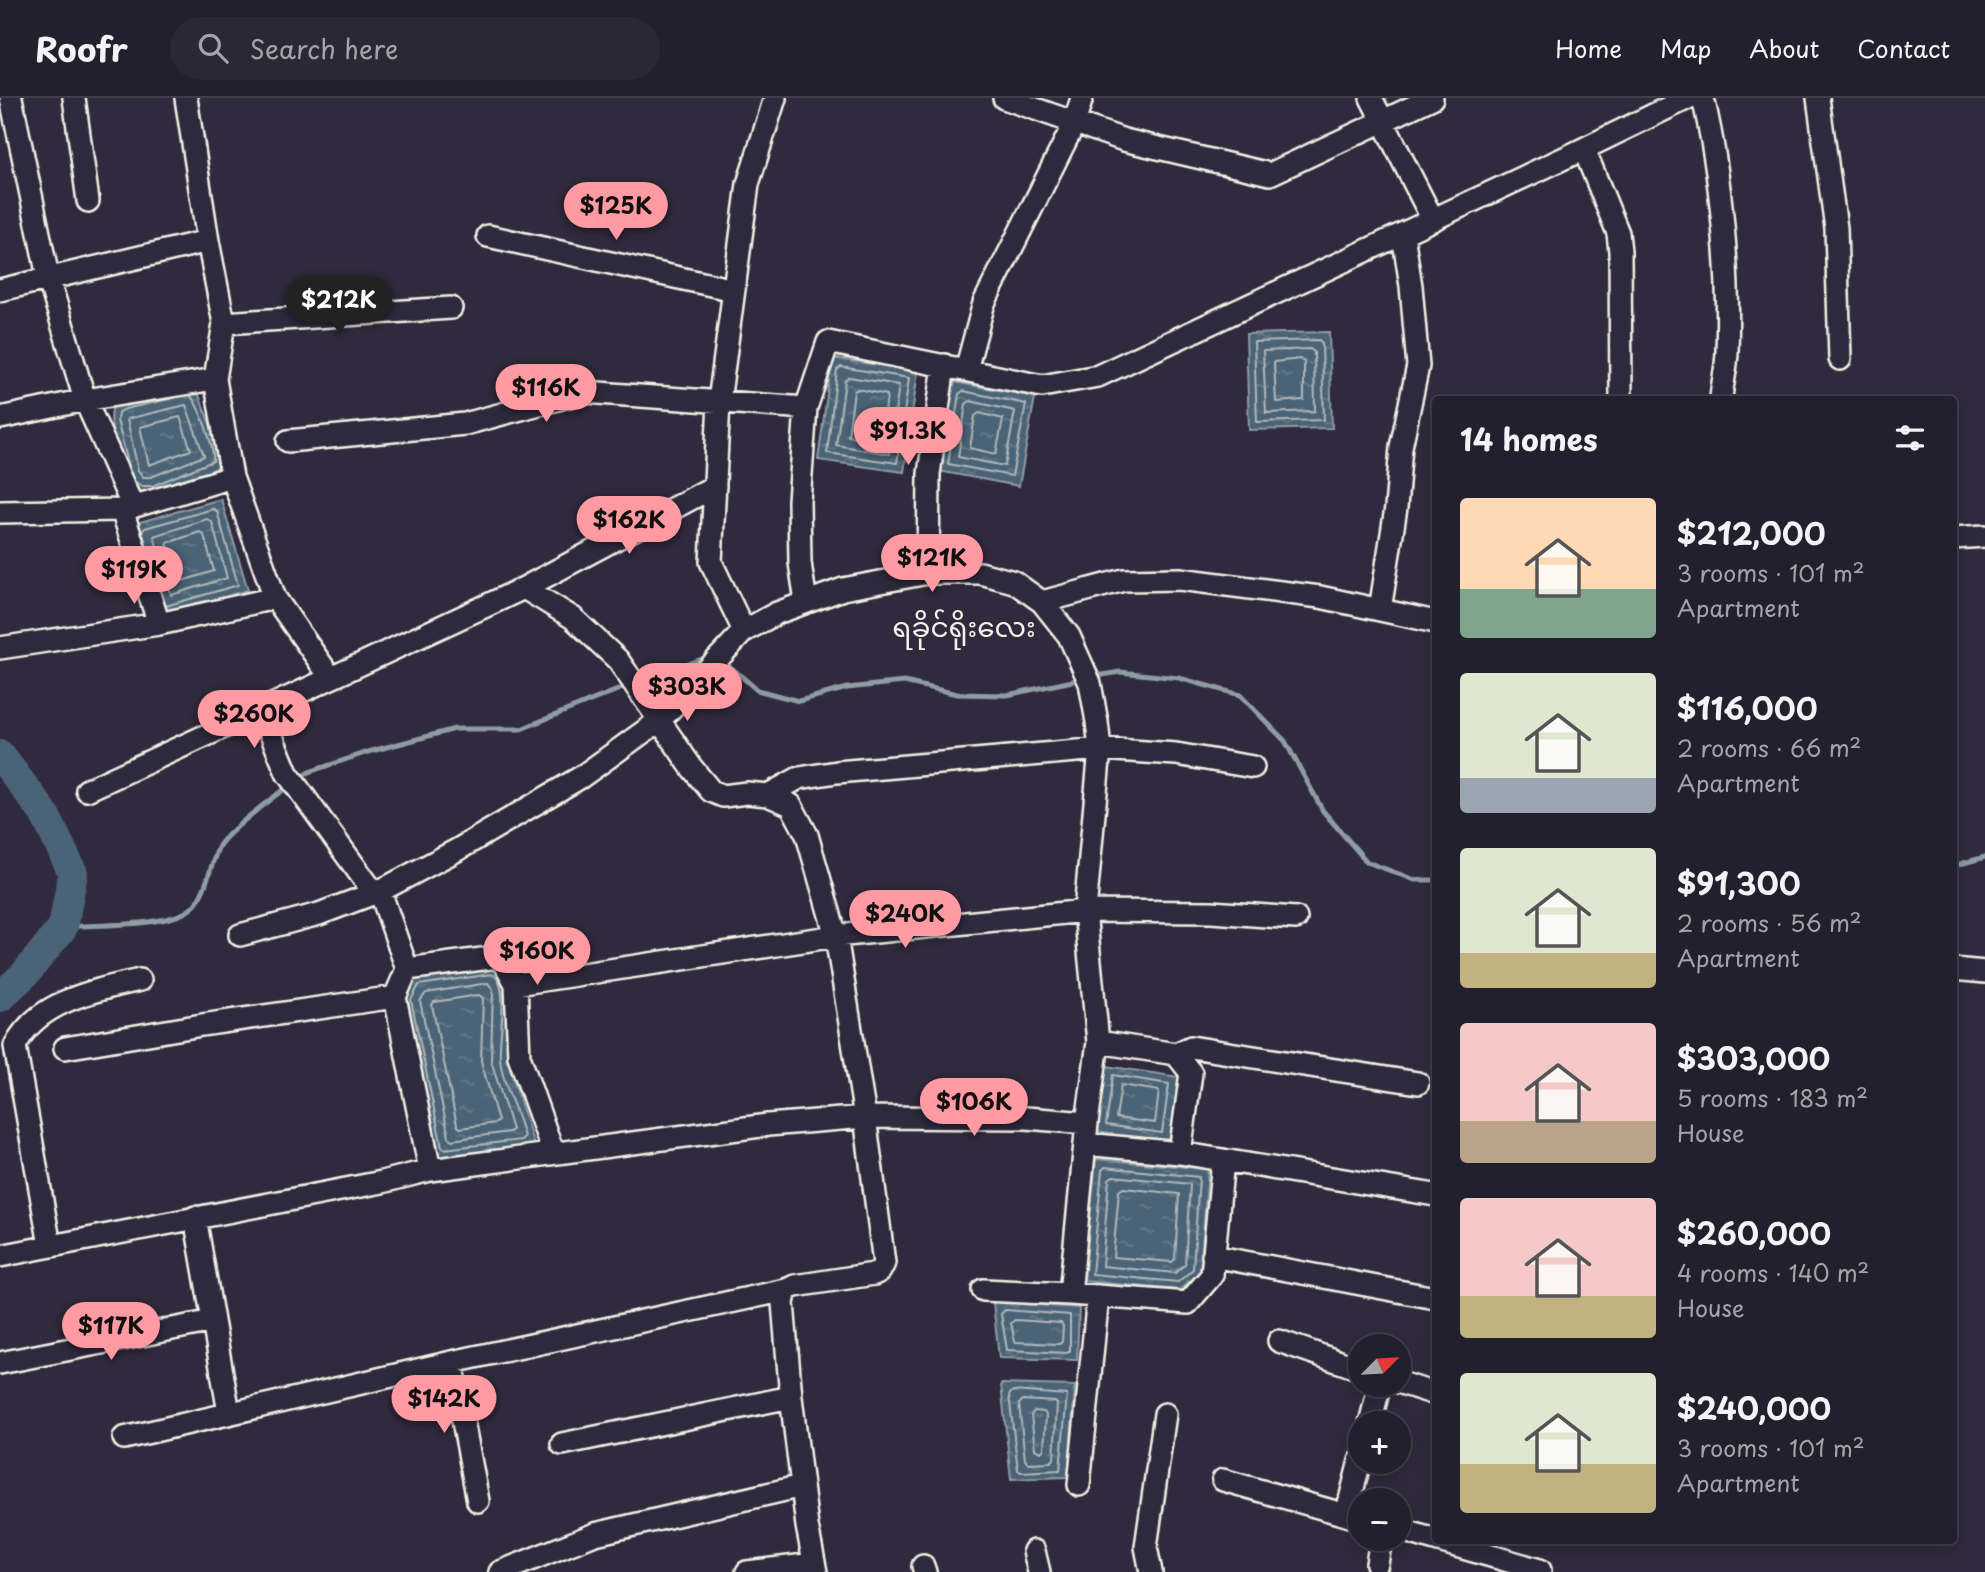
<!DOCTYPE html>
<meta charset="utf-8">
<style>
body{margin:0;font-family:"Playpen Sans","Noto Sans Myanmar",sans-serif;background:#2b2836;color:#f1f3f6;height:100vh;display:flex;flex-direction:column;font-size:26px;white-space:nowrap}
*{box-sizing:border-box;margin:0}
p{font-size:23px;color:#a3a3aa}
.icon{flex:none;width:38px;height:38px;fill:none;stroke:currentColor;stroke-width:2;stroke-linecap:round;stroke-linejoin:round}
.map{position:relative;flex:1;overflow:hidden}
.details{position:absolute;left:1432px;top:298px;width:525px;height:1148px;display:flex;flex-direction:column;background:#23202e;border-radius:7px;box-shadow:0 4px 18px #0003,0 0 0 2px #403e4a}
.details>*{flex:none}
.needle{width:46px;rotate:66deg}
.tools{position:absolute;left:1348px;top:1236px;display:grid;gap:14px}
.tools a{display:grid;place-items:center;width:63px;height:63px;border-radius:50%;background:#23202e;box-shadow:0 4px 18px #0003,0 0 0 2px #403e4a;font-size:35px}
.price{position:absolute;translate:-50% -60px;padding:0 16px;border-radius:24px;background:#ff9aa2;color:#111;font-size:23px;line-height:46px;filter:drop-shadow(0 2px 4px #0008)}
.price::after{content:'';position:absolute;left:50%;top:42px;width:21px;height:16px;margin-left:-10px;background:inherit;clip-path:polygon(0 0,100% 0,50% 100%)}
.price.selected{background:#222;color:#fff}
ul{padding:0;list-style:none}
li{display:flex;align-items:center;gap:21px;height:175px;padding:0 28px}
li span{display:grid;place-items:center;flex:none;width:196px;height:140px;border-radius:7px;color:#555}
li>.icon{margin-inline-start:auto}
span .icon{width:84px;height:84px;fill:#fffc;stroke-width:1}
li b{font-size:30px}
h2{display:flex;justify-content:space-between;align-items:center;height:84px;padding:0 28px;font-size:30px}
header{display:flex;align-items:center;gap:42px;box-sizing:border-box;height:98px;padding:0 35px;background:#23202e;border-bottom:2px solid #403e4a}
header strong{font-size:33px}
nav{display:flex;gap:38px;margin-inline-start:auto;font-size:24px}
.search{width:490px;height:63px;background:#2b2836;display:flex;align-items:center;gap:18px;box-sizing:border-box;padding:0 24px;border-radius:38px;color:#a3a3aa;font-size:26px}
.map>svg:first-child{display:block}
.water{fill:url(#water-ripples);stroke:#8f9ca4;stroke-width:2}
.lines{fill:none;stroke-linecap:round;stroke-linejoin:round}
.shore{stroke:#b1b8ba;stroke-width:2}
.stream{stroke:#8f9ca4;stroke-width:5}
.river{stroke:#4c6376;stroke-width:30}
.minor-casing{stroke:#f4f1e8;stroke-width:26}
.minor{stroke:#2f2a3d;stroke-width:21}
.labels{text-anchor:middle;stroke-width:5;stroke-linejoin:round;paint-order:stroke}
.quarter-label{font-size:28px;fill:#f4f1e8;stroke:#2f2a3d}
</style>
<header>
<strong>Roofr</strong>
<div class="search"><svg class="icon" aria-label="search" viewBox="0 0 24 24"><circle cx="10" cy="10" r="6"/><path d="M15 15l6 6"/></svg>Search here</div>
<nav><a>Home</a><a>Map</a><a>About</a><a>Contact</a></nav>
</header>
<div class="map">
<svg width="1985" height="1474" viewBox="0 0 1985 1474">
<defs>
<pattern id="water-ripples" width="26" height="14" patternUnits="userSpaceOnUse" patternTransform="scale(1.75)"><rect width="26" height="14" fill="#4c6376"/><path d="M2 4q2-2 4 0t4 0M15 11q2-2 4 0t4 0" fill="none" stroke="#667a8a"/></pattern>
</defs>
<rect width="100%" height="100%" fill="#2f2a3d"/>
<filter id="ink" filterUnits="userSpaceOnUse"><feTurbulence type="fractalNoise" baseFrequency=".0143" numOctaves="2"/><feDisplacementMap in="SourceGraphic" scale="14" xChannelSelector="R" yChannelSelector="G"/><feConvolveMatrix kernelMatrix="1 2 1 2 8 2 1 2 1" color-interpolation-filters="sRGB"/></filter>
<g filter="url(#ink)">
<path class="water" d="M1329,234L1332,330L1249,332L1246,236Z
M832,260L918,273L904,374L818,362Z
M954,284L1035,299L1019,388L938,373Z
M197,292L221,355L220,366L214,372C194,380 143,408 127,386C122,378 121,368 119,359C115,343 109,327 112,311L121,305Z
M221,401L248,492L160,518L133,426Z
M494,868L509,887L507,961L534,1047L437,1060L404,901L414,880Z
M1106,968L1179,979L1169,1045L1097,1034Z
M1096,1061L1208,1071L1200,1175L1179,1192L1084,1183Z
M993,1204L1079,1210L1077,1262L999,1260Z
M1001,1286L1075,1288L1068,1379L1011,1381Z"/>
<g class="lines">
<path class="shore" d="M1319,242L1322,245L1324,322L1257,324L1254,244Z
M1310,251L1314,254L1315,313L1266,315L1263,253Z
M1300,261L1304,264V302L1276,304L1274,264Z
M841,269L909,280L897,365L827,355L837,272Z
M849,279L899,287L889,356L836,347L845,282Z
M858,291L887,297L882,341L879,344L848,338L854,293Z
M963,293L1026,306L1012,378L948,366L959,296Z
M970,303L1015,313L1005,368L958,359L966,306Z
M186,307L204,358L151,379H143L138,372L127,321Z
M979,315L1003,321L996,356L970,350L975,318Z
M180,319L191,352L149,367L140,329Z
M129,369L117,322L118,315L125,311L174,300
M135,384L142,388H152L213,363C215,350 199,307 190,297
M207,421L212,424L227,480L171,497L154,438Z
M200,434L204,437L214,473L179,484L167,445Z
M146,445L142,434L145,430L213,411L217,413L238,487L166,508
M492,876C511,886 498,939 500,960C502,985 518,1014 524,1039L521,1042L444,1051L442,1049L411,902L419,887Z
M488,885L493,891L491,962L512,1032L509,1034L451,1042L449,1039L420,903L426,895Z
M479,897L483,900L481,963L498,1023L496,1025L460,1030L457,1027L432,907L434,904Z
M1113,977L1169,986L1162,1035L1106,1027Z
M1121,987L1159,993L1155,1025L1116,1020Z
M1105,1069L1199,1079L1193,1171L1178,1184L1092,1176L1102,1072Z
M1113,1078L1190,1086L1185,1166L1175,1175L1102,1168L1109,1081Z
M1123,1090L1179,1096L1175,1161L1172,1164L1113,1159L1119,1093Z
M1005,1212L1070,1217V1253L1067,1255L1007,1252L1001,1216Z
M1015,1222L1061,1225L1063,1228L1062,1244L1059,1246L1015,1244L1011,1225Z
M1013,1293L1067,1297L1060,1372L1021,1374L1018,1372L1009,1297Z
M1023,1302L1055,1304L1057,1306L1054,1361L1051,1364L1028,1365L1025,1362L1019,1306Z
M1034,1313L1044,1314L1046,1317L1044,1351L1041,1354L1035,1351L1031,1317Z"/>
<path class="stream" d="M722,566L732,570L757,592L799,603L847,590L904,584L957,596L1007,597L1082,581
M1091,579L1120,574L1179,580L1240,597L1285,643L1323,713L1367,764L1415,782H1435
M639,583L705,560L709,562
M297,682L309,674L368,654L455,631H521L630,587
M1953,768L1985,759
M63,829C96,826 158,829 186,814C206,804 210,765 219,748C227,734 274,698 289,688"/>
<path class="river" d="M0,657L44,715L73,775L63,829L25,876L0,899"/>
<defs>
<path id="minor" d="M11,0L48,179L85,302L133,409
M74,0L88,103
M186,0L208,143L224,225L215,281L232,379L275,500L331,580L524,490L573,520L618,562L692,670L711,693L723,698L747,695L768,697L791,707L807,737L836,838L865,1019L884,1165L880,1173L874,1176L795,1188L786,1192L783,1205L791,1299L807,1428L816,1474
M1004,0L1124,42L1270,76L1432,0
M1371,0L1433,122
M1703,0C1721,75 1730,176 1727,253C1727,269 1722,285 1721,301
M1818,0L1836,130L1840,261
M1584,51L1618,135L1620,153L1621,301
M488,138L734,192
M0,192L208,143
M224,225L451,210
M966,272L984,205L1074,26L1082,0
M0,320L85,302L215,281
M288,343L465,326L584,294L806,310
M122,412L159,526
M0,414L122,412L232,379
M1953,440L1985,438
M928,475L929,376L944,267
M524,490L715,388
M806,504L800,465L799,403L806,310L828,244L1042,288L1098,278L1573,56L1688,0
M1042,504L1124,482L1180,481L1320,499L1431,523
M1380,512L1396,410L1401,349L1418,268L1411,188L1403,136
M744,533L711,464L719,304L748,86L775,0
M0,550L159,526L275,500
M261,612L287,675L374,795
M87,692L331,580
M768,697L799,680L837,674L1100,651L1176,656L1253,669
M380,793L407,871L395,899L430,1072
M240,837L319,816L380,793L457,752L581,679L660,622L744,533L777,515L843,491L928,475H980L1014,484L1042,504L1069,538L1090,585L1097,624L1100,651L1085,813L1098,944L1087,1025L1070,1196
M407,871L497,859L505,866L516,886L519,958L553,1054
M1953,871L1985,874
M516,886L836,838L1085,813L1211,814L1296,820
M1098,944L1176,956L1191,949L1418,985
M65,950L202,927L395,899
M1176,956L1191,975L1180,1055
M1085,1046L1180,1055L1435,1097
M195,1119L229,1315
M50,1148L15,948C37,903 96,892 140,882
M0,1158L382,1084L430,1072L768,1027L865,1019L1026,1020L1087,1025
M1213,1158L1435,1200
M983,1192L1070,1196L1188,1205L1212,1177L1223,1062
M1279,1243L1360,1271
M452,1264L478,1403
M0,1265L213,1223
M1398,1284L1435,1296
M1370,1325L1380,1286
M124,1340L452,1264L786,1192
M562,1346L791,1299
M1223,1382L1360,1421
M1079,1387L1098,1198
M1346,1417L1360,1363
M1398,1431L1435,1442
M1435,1442L1540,1472
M1034,1453L1039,1474
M1377,1466L1381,1440
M923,1468L925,1474
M500,1474L595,1436L802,1388
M747,1474L814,1466
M1151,1474L1146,1449L1165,1316"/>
</defs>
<use href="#minor" class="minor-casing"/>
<use href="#minor" class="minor"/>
</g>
</g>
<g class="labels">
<g class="quarter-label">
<text x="964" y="539">ရခိုင်ရိုးလေး</text>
</g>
</g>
</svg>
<div class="tools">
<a><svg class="needle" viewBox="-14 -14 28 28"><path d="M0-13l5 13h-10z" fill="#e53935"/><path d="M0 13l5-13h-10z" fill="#a3a3aa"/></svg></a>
<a>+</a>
<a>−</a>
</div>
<b class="price" style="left:616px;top:144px">$125K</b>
<b class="price selected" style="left:339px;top:238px">$212K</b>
<b class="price" style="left:546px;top:326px">$116K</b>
<b class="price" style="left:908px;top:369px">$91.3K</b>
<b class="price" style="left:629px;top:458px">$162K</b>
<b class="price" style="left:932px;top:496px">$121K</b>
<b class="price" style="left:134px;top:508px">$119K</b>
<b class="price" style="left:687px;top:625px">$303K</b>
<b class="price" style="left:254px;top:652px">$260K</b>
<b class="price" style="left:905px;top:852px">$240K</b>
<b class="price" style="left:537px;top:889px">$160K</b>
<b class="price" style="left:974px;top:1040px">$106K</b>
<b class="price" style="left:111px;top:1264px">$117K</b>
<b class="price" style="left:444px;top:1337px">$142K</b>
<section class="details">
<h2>14 homes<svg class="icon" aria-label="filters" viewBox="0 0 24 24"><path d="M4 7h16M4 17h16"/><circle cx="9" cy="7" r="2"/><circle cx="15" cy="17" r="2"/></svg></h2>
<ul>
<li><span style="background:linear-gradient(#ffd9b3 65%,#7fa58c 0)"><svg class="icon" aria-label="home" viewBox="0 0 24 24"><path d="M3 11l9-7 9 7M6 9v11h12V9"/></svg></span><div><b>$212,000</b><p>3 rooms · 101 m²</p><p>Apartment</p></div></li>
<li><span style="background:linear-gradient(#dfe7d0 75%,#9aa5b1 0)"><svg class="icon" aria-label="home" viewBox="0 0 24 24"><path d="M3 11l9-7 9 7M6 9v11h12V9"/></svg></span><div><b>$116,000</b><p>2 rooms · 66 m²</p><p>Apartment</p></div></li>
<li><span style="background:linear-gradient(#dfe7d0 75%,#c2b280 0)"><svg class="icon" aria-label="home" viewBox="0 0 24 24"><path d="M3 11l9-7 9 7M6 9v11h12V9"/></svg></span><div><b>$91,300</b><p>2 rooms · 56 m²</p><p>Apartment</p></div></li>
<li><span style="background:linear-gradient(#f6c9c9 70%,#b9a48a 0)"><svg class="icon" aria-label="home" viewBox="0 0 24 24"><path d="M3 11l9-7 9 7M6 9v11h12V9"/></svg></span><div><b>$303,000</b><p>5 rooms · 183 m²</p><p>House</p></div></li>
<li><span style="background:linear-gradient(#f6c9c9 70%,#c2b280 0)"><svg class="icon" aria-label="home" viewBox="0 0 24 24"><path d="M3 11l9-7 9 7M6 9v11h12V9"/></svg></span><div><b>$260,000</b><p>4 rooms · 140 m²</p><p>House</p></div></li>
<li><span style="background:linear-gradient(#dfe7d0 65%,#c2b280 0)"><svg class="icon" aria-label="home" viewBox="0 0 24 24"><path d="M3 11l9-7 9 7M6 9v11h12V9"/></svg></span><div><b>$240,000</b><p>3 rooms · 101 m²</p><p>Apartment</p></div></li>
</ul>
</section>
</div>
